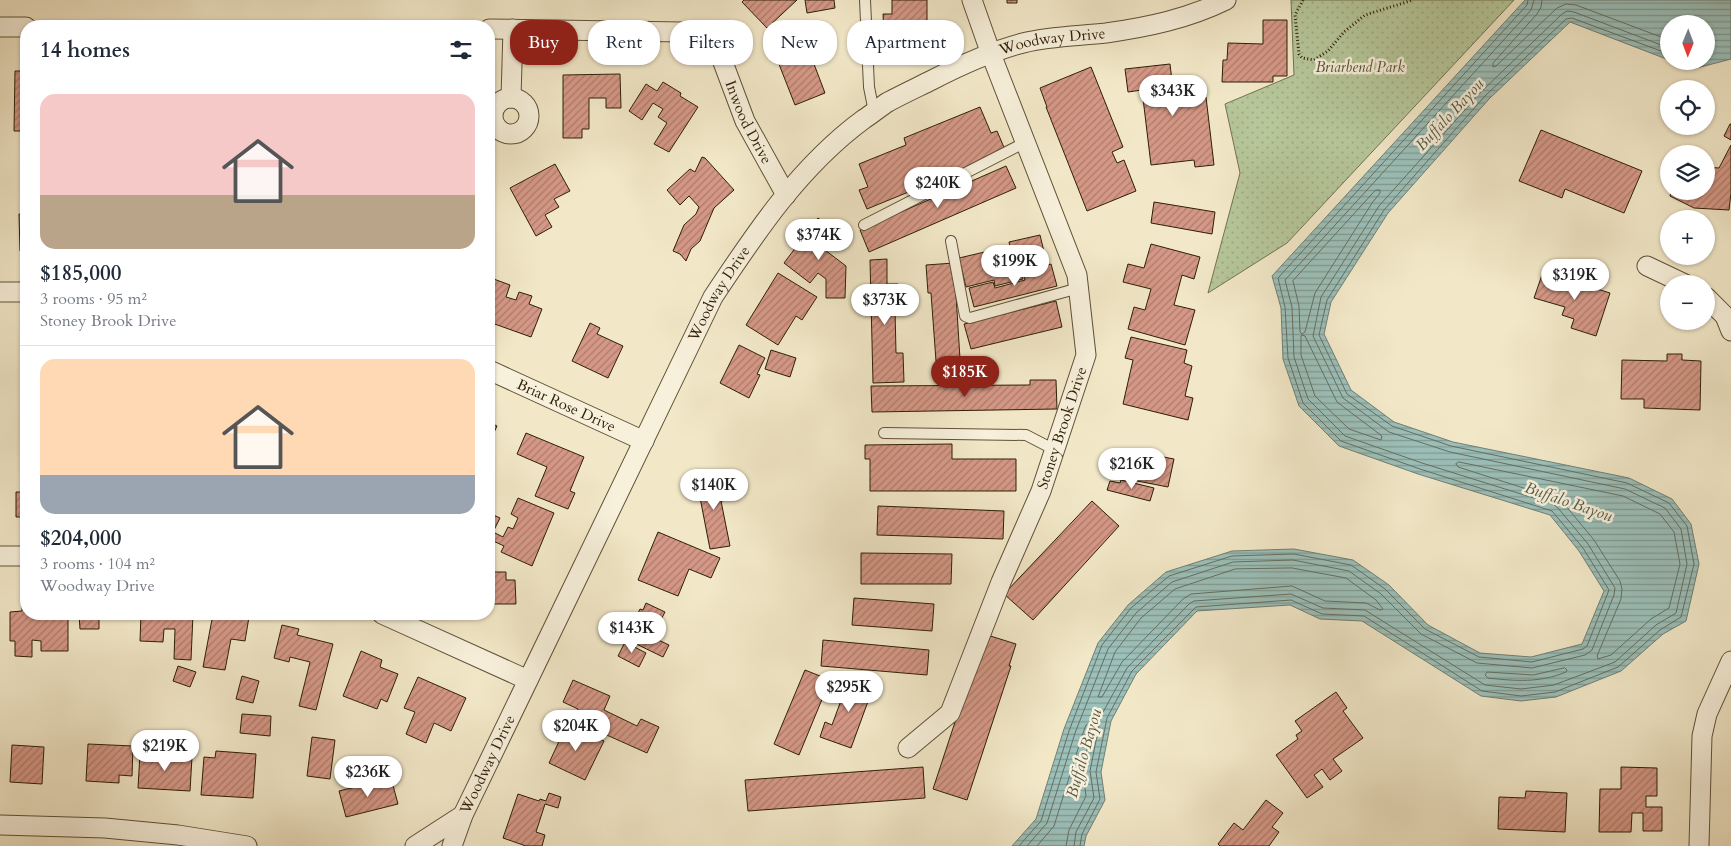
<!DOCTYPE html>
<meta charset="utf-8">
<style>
body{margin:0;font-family:Cardo,serif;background:#f6f6f7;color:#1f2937;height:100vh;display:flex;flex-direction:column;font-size:19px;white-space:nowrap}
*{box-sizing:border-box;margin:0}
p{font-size:16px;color:#747a83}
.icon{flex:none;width:28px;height:28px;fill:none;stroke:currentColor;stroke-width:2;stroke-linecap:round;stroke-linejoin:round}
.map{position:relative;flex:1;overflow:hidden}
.details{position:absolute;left:20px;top:20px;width:475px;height:600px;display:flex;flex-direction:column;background:#fff;border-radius:20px;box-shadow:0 1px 4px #0004}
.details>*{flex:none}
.guide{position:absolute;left:510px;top:20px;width:475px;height:45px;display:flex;gap:10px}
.needle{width:32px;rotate:181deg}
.fabs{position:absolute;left:1660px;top:15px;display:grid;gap:10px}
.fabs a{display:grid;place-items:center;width:55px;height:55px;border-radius:50%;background:#fff;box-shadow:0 1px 4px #0004;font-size:25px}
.price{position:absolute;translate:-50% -42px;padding:0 11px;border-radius:18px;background:#fff;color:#222;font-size:16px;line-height:32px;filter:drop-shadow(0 1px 2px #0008)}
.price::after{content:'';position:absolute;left:50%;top:30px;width:15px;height:11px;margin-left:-8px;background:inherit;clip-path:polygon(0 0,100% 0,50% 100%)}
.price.active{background:#8f2418;color:#fff}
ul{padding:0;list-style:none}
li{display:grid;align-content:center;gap:10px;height:265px;padding:0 20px}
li+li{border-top:1px solid #e0e1e3}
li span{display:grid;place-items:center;height:155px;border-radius:15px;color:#555}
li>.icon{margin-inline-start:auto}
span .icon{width:90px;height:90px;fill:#fffc;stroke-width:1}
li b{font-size:21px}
h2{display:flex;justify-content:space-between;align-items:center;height:60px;padding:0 20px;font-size:21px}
.pill{padding:0 18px;border-radius:20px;background:#fff;box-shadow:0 1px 4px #0004;font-size:18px;line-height:45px}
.pill.active{background:#8f2418;color:#fff}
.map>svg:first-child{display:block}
.park{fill:url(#park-dots);stroke:#727251}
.water{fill:url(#water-rules);stroke:#707f73}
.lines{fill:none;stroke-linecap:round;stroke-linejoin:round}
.shore{stroke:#656f61;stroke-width:1}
.building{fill:url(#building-hatch);stroke:#2e1e08}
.lane-casing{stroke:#5f5038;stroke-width:12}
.street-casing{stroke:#5f5038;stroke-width:21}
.path{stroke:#2e1e08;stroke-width:3;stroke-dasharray:1 2.5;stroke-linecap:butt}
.lane{stroke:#f7f0db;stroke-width:10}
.street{stroke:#f7f0db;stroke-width:19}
.labels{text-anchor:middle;stroke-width:5;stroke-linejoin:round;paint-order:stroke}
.street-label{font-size:15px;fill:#2e1e08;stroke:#f7f0db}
.park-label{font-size:15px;font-style:italic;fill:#575134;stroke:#f7f0db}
.water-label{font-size:16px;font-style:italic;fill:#545746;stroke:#f7f0db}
</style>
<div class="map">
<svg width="1731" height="846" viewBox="0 0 1731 846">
<defs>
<pattern id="park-dots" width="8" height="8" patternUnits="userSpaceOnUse" patternTransform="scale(1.25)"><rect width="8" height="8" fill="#b6c79a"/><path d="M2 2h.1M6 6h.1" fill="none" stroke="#9daa83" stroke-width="1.8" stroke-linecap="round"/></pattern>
<pattern id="water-rules" width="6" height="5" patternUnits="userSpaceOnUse" patternTransform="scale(1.25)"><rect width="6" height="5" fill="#9cc0ba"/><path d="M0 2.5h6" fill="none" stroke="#809b95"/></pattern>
<pattern id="building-hatch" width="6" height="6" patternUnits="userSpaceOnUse" patternTransform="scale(1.25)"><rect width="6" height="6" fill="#d59886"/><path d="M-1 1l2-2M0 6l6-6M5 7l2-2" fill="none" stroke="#ad7b6c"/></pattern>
</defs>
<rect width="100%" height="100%" fill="#f2e8c8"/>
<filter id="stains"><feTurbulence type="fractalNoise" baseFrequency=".004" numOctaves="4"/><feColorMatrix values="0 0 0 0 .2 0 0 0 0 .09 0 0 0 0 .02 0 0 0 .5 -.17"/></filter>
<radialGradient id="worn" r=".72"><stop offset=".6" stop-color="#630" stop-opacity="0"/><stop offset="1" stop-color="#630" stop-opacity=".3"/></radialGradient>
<path class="park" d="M1291,0H1514L1287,243L1208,293L1240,173L1225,104L1294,75Z"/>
<path class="water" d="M1525,0H1731V59L1693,69L1673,61H1706V24H1669V60L1570,22L1489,99L1388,213L1331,302L1324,334L1351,390L1394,422L1453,442L1629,478L1672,499L1691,524L1699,564L1686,621L1663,634L1621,671L1556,697L1521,701L1481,696L1362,621L1320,619L1290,605L1197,611L1136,674L1111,721L1101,772L1105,800L1086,836L1084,846H1012L1036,819L1064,729L1098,643L1128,605L1166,572L1232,551L1294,549L1353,560L1389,585L1428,625L1480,653L1531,657L1582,644L1604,591L1579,551L1550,515L1418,474L1339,446L1299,406L1283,359L1281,308L1272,276Z"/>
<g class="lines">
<path class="shore" d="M1542,0L1541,7L1537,14L1493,63V67L1496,66L1557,8L1566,4L1576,5L1669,40
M1376,190H1380V193L1372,203L1315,293L1305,332L1302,334L1300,332L1299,306L1293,281Z
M1302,335L1305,336L1337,402L1382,436L1381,440L1349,429L1315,396L1301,355V337Z
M1459,462L1623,496L1660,514L1674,532L1680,564L1669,608L1651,619L1611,655L1598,659L1597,656L1621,599L1622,589L1620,581L1594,540L1561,500L1458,467L1456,464Z
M1292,568L1346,578L1376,600L1383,609L1380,610L1366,603L1325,601L1292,586L1191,594L1183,599L1122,662L1102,697H1098L1115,652L1141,618L1175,589L1235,569Z
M1565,668L1567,670L1566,672C1540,683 1515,681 1488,678L1485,675L1487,672L1533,675Z
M1019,846L1041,821L1069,731L1102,645L1131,608L1169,576L1232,556L1294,554L1351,565L1385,589L1425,629L1479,657L1532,662L1583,649L1587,646L1609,590L1583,548L1552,511L1420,469L1341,441L1303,403L1288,358L1285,307L1278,278L1527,5L1528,0
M1027,846L1047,823L1075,733L1108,649L1136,613L1172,582L1233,562L1293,560L1349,571L1381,594L1421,634L1477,663L1532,668L1585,655L1592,650L1614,595L1615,588L1588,544L1558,508L1553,504L1422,463L1345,436L1308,399L1294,357L1292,307L1285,280L1531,10L1534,0
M1037,846L1054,826L1082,736L1086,725L1089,723L1091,726L1083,772L1086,796L1069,830L1066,846
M1074,846L1076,832L1094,798L1090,771L1101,716L1127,668L1189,604L1194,601L1291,594L1323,608L1365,610L1485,685L1521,689L1554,685L1615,662L1656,625L1676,613L1687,564L1681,529L1665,508L1625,489L1450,452L1389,432L1343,398L1313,336L1321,297L1379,206L1481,92L1562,14L1567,11L1574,12L1669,48
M1080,846L1082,834L1100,799L1096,772L1107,718L1132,671L1196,607L1291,600L1322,614L1364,616L1482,691L1521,696L1555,692L1618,667L1660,630L1681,617L1694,564L1687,526L1669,503L1627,483L1451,446L1392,426L1347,394L1319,335L1327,300L1384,210L1485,96L1566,19L1572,18L1669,54"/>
</g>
<path class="building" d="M744,0H797L767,28L742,2Z
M805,0H834L835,8L807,13Z
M892,0H927V40H892V35H884L883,14H892Z
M1007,0H1017V3H1007Z
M1263,20H1287V76H1273V82H1222L1223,60H1227L1228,43L1263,44Z
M806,43L825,93L795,105L775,54Z
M1170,64L1172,81L1191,79L1194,99L1206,97L1214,165L1195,167L1194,160L1151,165L1142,90L1128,92L1125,69Z
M1091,67L1123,147L1112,152L1117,163L1124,160L1136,191L1087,211L1046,107H1047L1040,88Z
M15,71H26V131H14Z
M620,74L621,108H606V98H589V129H582V138H563V75Z
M663,82L681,93L680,96L698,107L669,152L654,144L667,123L658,117L663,109L653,103L642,120L629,111L646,84L657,91Z
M980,107L991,133L997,131L1006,152L867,209L859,190L868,187L859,164L906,145L904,138Z
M1730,124H1731V140L1724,136Z
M1541,130L1642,171L1624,213L1565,189L1562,198L1519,181Z
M1731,145V193L1729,210L1694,208L1670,196L1671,191H1706V167L1719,168Z
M702,157L705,158L734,190L714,208L700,241L691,249L686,261L680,254L673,251L684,225L696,214L699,207L689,196L680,205L667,190L690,169L695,172Z
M555,164L570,191L554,199L559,207L545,215L552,227L536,236L510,188Z
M1006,166L1016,188L869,252L860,230Z
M1154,202L1215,212L1212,234L1151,223Z
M19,214H26V251H20Z
M818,218L834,230L821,247L846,266L845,298H826V279L818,273L810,283L784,263Z
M1040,235L1047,264L1021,270L1023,279L995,286L994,280L966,287L959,258L989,251L990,257L1011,252L1009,242Z
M1151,244L1200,257L1194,279L1182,275L1174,305L1195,310L1185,345L1128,329L1134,307L1145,310L1151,289L1123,282L1128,264L1144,268Z
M887,259V284H898L899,310H895L896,353H903L904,382L873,383L870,260Z
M954,263L960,359L936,361L931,293H928L926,265Z
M1051,264L1057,286L974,307L969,288L993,282L995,288L1025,280L1023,272Z
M1543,272L1610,293L1596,336L1571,328L1574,319L1562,315L1565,307L1534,298Z
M778,273L817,297L802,320L796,316L778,345L746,325Z
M491,278L510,285L506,297L516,300L519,292L532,296L529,304L542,309L531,337L489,322V285Z
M1056,301L1062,327L971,349L964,324Z
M590,323L600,328L597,334L623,346L608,378L572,361Z
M1131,337L1187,350L1184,363L1192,366L1185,396L1193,398L1188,420L1123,404L1133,360L1125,358Z
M739,345L765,358L757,374L760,375L749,398L720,383Z
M771,350L796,358L790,377L765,369Z
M1667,354H1682V360L1701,361L1700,410L1644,408V399H1621L1622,360L1667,361Z
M1030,380H1056L1057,409L872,412L871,386L1030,385Z
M489,422L497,426L489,443Z
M526,433L584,457L570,491L575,493L568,509L535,496L547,467L517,454Z
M952,444V459H1016V491H870V459H865V445Z
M1122,449L1174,459L1168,487L1117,477Z
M713,474L715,486L726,484L729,500L721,501L730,546L710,549L696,477Z
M1121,480L1154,488L1150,501L1107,490L1110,481L1120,483Z
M16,492H26V517H16Z
M518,498L554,513L532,566L501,552L504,546L489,539V513L500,518L493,532L503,537L508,527L513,529L518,518L511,514Z
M1092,501L1119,526L1033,620L1004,594Z
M878,506L1004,511L1003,539L877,535Z
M658,532L720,558L711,578L689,569L678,596L638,580Z
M861,553L952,554L951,584H861Z
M489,572H506V580H515L516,604H489Z
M854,598L934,604L932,631L852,625Z
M22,603H26V614H68V651H41V641L32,640V657L15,656V641H10V612L22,611Z
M646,603L665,612L652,637L669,645L663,657L626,639L640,609L643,610Z
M79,614H99V629H80Z
M141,614H193L191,660L174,659L175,629H164L163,642L140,641Z
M213,614H230L249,617L245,641L231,639L225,670L203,667Z
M282,625L299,629L297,635L333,644L316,710L299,706L310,662L290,657L289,662L274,658Z
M984,634L1016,644L1009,666H1011L967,800L933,789Z
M823,640L929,650L927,675L821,666Z
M625,642L646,653L639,667L618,656Z
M361,651L382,660L380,667L398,674L387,702L381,699L377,709L343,696Z
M178,666L196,672L190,687L173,681Z
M805,670L830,680L799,755L774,744Z
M242,676L259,681L253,703L236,699Z
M850,676L874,685L851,748L820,737L825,722L832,725Z
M418,677L466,698L451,731L434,723L426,743L406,734L415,712L404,708Z
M573,680L610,696L604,710L637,726L641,719L659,727L647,753L573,720L578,709L563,702Z
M1336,692L1347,708L1343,711L1363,738L1333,759L1342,771L1330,780L1322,769L1314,775L1323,787L1307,798L1276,755L1298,739L1296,735L1302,731L1295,721Z
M242,714L271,716L270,736L240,733Z
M567,724L604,741L585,780L549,763Z
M312,737L335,740L330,779L307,776Z
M88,744L133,746L132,776L119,775V783L86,781Z
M12,745L44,747L42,784L10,782Z
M216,751L256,754L253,798L201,795L204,757L215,758Z
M140,754L192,757L190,791L138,788Z
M923,767L925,798L748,811L745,780Z
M1621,767L1657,768V796H1646V807H1662V831H1643V813H1632L1631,832H1599L1600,789H1621Z
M391,778L398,804L346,817L339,791Z
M1526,791L1567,793L1565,832L1498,829L1499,797L1525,798Z
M549,793L561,797L558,808L545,804L536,832L545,835L542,846H526L503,838L518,794L539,801L540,799L546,801Z
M1266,800L1283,813L1272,827L1279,832L1269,846H1220L1218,844L1234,823L1243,830Z"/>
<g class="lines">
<defs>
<path id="lane" d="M865,0L869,87L874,112
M864,225L1026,142
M951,241L965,316L970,318L1079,288
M884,433L1026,435L1055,450"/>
<g id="street">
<path d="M0,27H26"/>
<path id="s1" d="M489,29L682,32L715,41L745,121L786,195"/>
<circle cx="511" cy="116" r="18"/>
<path d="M511,98L513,29"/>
<path d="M1647,266L1685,284"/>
<path d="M0,292H26"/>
<path d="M1706,297L1725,316L1731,331"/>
<path id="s2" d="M489,370L644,441"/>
<path d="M0,556H26"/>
<path d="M382,614L528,680"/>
<path id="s3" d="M908,748L950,713L1001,582L1041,491L1086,355L1077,275L991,54L972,0"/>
<path d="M0,825L105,828L178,835L247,846"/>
<path d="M415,846L463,815"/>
<path id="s4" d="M452,846L463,815L713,297C756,232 800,166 864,119C872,114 880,107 888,102C903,94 918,87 932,80C961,65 992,51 1023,43C1050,36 1079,36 1106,33C1148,27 1187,19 1226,0"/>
<path d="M1699,846L1702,736L1707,714L1731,661"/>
</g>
</defs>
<use href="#lane" class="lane-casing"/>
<use href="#street" class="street-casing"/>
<path class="path" d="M1303,0L1295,15L1299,54L1302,58L1314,60L1328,51L1344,32L1365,15L1413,0"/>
<use href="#lane" class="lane"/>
<use href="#street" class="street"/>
</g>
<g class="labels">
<g class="street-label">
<text dy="5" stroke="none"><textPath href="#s4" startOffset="1049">Woodway Drive</textPath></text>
<text dy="5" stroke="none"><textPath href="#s1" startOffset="315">Inwood Drive</textPath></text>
<text dy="5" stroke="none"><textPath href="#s4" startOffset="614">Woodway Drive</textPath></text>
<text dy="5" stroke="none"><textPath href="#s2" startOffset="85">Briar Rose Drive</textPath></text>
<text dy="5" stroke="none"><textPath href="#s3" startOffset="361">Stoney Brook Drive</textPath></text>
<text dy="5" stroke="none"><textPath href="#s4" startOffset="89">Woodway Drive</textPath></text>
</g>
<g class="park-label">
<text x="1360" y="72">Briarbend Park</text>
</g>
<g class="water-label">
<text transform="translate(1449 114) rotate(-47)" y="6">Buffalo Bayou</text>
<text transform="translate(1569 501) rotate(19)" y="6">Buffalo Bayou</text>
<text transform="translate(1083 753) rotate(-74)" y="6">Buffalo Bayou</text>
</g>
</g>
<rect width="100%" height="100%" filter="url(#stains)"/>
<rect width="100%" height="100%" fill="url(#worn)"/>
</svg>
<div class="fabs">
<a><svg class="needle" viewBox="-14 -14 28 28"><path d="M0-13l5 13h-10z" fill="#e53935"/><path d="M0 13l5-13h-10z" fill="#747a83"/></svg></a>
<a><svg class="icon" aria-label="locate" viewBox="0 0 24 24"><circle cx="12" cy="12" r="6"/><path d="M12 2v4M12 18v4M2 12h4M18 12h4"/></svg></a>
<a><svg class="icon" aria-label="layers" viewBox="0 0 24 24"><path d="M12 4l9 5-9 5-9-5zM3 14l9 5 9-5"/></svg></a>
<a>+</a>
<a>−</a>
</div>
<b class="price" style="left:1173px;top:117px">$343K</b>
<b class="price" style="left:938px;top:209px">$240K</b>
<b class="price" style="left:819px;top:261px">$374K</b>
<b class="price" style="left:1015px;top:287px">$199K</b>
<b class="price" style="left:1575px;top:301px">$319K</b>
<b class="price" style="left:885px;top:326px">$373K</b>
<b class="price active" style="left:965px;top:398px">$185K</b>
<b class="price" style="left:1132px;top:490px">$216K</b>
<b class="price" style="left:714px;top:511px">$140K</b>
<b class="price" style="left:632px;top:654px">$143K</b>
<b class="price" style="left:849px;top:713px">$295K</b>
<b class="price" style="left:576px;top:752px">$204K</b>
<b class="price" style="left:165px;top:772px">$219K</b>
<b class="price" style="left:368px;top:798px">$236K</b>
<div class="guide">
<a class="pill active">Buy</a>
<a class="pill">Rent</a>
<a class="pill">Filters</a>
<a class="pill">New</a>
<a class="pill">Apartment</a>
</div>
<section class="details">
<h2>14 homes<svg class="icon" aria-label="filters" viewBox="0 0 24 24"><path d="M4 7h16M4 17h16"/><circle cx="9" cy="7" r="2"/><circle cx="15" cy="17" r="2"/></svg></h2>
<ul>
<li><span style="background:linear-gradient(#f6c9c9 65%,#b9a48a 0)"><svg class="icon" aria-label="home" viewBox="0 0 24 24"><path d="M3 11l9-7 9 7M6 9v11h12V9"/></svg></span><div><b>$185,000</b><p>3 rooms · 95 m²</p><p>Stoney Brook Drive</p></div></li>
<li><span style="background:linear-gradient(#ffd9b3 75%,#9aa5b1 0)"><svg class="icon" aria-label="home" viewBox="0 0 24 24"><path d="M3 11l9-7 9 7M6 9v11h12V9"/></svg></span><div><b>$204,000</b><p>3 rooms · 104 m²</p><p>Woodway Drive</p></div></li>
</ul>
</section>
</div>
